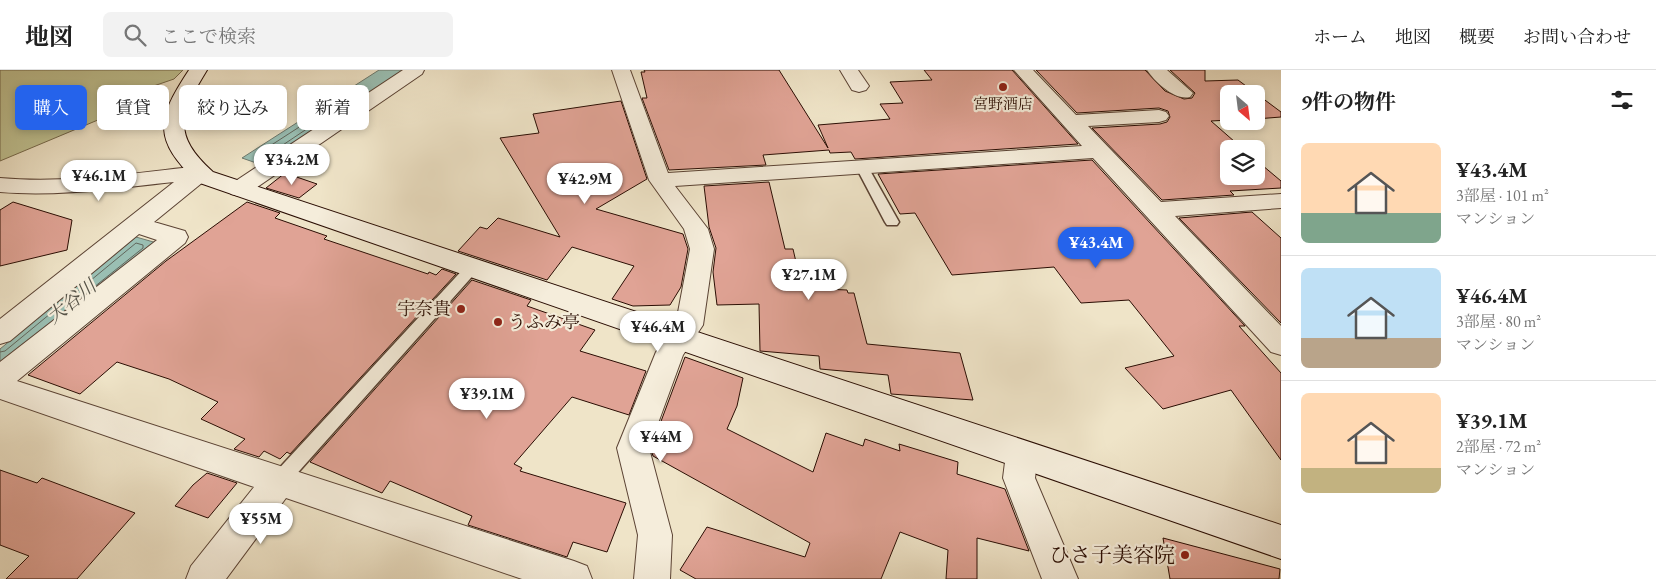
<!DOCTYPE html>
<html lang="ja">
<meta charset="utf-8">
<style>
body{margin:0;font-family:"EB Garamond","Noto Serif JP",serif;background:#f2f2f2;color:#222;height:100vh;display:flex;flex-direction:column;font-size:19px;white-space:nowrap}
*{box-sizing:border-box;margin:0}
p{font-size:16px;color:#767676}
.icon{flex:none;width:28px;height:28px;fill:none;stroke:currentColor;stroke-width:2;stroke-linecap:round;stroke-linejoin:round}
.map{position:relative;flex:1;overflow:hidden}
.side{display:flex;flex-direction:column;background:#fff;width:375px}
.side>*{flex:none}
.guide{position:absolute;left:15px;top:15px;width:475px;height:45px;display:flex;gap:10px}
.needle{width:32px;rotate:152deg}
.buttons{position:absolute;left:1220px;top:15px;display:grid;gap:10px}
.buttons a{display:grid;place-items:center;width:45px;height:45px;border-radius:8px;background:#fff;box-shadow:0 2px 8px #0003;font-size:25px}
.price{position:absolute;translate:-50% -42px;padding:0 11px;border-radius:18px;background:#fff;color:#222;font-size:16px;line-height:32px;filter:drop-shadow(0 1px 2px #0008)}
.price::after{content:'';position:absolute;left:50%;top:30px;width:15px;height:11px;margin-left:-8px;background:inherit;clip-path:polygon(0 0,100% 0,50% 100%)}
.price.selected{background:#2563eb;color:#fff}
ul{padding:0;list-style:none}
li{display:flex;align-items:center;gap:15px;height:125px;padding:0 20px}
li+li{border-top:1px solid #e0e0e0}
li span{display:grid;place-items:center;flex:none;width:140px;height:100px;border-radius:8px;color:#555}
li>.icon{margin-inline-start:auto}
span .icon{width:60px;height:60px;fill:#fffc;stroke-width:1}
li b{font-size:21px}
h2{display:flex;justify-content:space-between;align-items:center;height:60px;padding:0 20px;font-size:21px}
.chip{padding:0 18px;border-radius:8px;background:#fff;box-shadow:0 2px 8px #0003;font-size:18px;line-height:45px}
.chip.selected{background:#2563eb;color:#fff}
header{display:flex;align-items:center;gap:30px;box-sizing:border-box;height:70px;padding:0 25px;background:#fff;border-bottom:1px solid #e0e0e0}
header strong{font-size:24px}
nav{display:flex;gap:28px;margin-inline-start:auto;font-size:18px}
.search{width:350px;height:45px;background:#f2f2f2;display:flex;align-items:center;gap:12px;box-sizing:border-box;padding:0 18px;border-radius:8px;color:#767676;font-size:19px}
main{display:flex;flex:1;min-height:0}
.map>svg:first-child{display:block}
.green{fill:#c0c292;stroke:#75684a}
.water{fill:#9abfb3;stroke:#6d786d}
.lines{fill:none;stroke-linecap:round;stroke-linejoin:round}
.shore{stroke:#62665b;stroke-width:1}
.building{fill:#e0a395;stroke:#2a0d03}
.lane-casing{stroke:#5b4334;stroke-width:3}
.street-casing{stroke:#5b4334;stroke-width:2}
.secondary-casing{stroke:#2a0d03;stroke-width:2}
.lane{fill:#f5eddb;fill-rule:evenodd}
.street{fill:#f5eddb;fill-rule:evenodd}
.secondary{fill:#f5eddb;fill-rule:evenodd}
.poi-dot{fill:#8f2418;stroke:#f5eddb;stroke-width:2}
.labels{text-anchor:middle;stroke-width:4.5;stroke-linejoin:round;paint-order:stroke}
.far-poi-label{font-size:15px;fill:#2a0d03;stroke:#f5eddb}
.poi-label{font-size:18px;fill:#2a0d03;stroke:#f5eddb;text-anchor:end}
.water-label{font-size:19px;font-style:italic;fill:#575449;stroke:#f5eddb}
.near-poi-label{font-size:21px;fill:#2a0d03;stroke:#f5eddb;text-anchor:end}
</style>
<header>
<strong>地図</strong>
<div class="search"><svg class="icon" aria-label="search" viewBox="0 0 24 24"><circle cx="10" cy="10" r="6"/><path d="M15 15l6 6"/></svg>ここで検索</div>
<nav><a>ホーム</a><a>地図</a><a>概要</a><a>お問い合わせ</a></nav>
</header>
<main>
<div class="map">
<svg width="1281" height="509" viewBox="0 0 1281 509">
<rect width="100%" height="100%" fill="#efe4c8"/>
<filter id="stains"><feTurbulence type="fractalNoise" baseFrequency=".004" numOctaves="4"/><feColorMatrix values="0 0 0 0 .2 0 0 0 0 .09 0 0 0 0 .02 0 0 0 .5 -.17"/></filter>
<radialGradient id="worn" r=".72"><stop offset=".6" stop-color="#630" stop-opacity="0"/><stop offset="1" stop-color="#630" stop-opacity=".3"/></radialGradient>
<path class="green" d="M0,0H183L174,9L139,21L105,47L0,91Z"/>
<path class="water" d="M379,0H404L262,95L242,88Z
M136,167L157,173L0,298V279Z"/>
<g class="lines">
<path class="shore" d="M323,42L327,43L326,46L262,89L257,87L258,84Z
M0,282L5,281L136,173L143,175V178L64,241"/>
</g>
<path class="building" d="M644,0H779L828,78L818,55L890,49L880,34L903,33L890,12L932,10L924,0H1012L1078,74L855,89L851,82L830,83L829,80L763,85L766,95L669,100L642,28H647L641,2H645Z
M1036,0H1145L1165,21L1184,29L1192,28L1195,23L1170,0H1205V11L1238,10L1281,42V47L1256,49V24H1229V50L1211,51L1243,79H1229V106H1256V90L1281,111V118L1230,121L1234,125L1162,130L1092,58L1160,54L1167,52L1170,47L1168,41L1159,38L1077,43Z
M621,31L647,109L596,139L683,164L688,179L681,217L670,235L633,236L612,229L634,196L572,177L547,210L458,181L480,157L487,159L498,148L560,167L500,68L539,63L533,44Z
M1092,90L1245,256H1239L1281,303V390L1231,320L1163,339L1125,298L1174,286L1129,230L1081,233L1054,197L952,205L915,143L900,144L878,104Z
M285,103L317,114L299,128L266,118Z
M769,112L785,179H793L802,218L847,220L848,223H854L867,274L960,283L973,330L891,324L888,305L820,299L819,286L760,281L759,234L717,235L713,202L716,178L709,157L704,116Z
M13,132L72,150L67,180L0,196V140Z
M247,132L280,143L275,148L327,166L324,169L428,204L429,202L436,205L442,199L456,204L290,384L287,382L280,389L264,381L259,387L234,379L245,369L201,349L218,332L169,309L117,292L80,324L28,305L166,191Z
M1252,142L1281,168V253L1179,148Z
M472,210L531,230L527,236L595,260L580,281L646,301L629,345L572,327L514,394L522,398L520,401L626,433L607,482L573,472L567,487L468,455L472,446L390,411L382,423L310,392Z
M685,287L743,308L737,336L727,359L813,402L826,363L863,376L865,369L900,381L899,374L958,392L957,404L1005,419L1029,481L977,468V509H946L948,480L900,462L881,509H696L680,500L707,457L805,487L810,473L653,386L651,380L668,357L660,354Z
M0,400L37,413L42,408L135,443L77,509H6L29,486L0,475Z
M207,403L237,413L208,448L175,436L193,415Z
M1163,468L1280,499L1279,509H1170Z"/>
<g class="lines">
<defs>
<path id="lane" d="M862,93L868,97L899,152L897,155H887L885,152L856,97Z
M472,193L477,195L479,198L477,201L285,417L279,419L273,417L270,411L273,405L467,195Z"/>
<path id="street" d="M403,0H424L422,4L247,124L239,126L231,124L228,119L231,114Z
M612,0H630L668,103L1082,76L1014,0H1033L1076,45L1159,40L1166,42L1169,46L1166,50L1159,52L1088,56L1161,132L1281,124V138L1175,146L1281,256V285L1271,282L1093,88L675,116L708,159L714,179L703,255L683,285L649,378L672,465L670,509H634L638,465L617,378L656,282L676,253L690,179L684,159L649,110Z
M840,0H858L869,16L866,20L859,22L852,20Z
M1147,0H1167L1193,23L1190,27C1175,31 1155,12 1147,0Z
M200,96L208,98L211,103L208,108L154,152L185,161L188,167L185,173L17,311L574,491L587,496L592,509H522L286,428L226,509H186L191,496L254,417L0,329V292L157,170L139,164L10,271L0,274V249L174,112C117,118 58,127 0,122V108C66,114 134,103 200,96Z
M1022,370L1033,374L1038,384L1035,408L1078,509H1042L1003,408L1006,384L1011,374Z"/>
<path id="secondary" d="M189,0H207C180,44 171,64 213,102L1281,455V489L197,112C153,69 156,50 189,0Z"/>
</defs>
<use href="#lane" class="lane-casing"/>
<use href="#street" class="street-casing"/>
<use href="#secondary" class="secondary-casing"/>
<use href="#lane" class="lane"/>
<use href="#street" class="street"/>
<use href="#secondary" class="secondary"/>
</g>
<g class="poi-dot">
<circle cx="1003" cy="17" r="5"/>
<circle cx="461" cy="239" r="5"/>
<circle cx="498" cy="252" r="5"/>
<circle cx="1185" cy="485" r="5"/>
</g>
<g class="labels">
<g class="far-poi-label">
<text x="1003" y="39">宮野酒店</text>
</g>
<g class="poi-label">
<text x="451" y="245">宇奈貴</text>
<text x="508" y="258" text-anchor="start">うふみ亭</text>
</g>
<g class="water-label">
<text transform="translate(71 231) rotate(-39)" y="7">大谷川</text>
</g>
<g class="near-poi-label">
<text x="1175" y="492">ひさ子美容院</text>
</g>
</g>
<rect width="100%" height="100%" filter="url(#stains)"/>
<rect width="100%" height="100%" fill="url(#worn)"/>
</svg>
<div class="buttons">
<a><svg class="needle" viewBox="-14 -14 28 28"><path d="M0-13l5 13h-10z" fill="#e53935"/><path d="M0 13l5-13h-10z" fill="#767676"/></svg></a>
<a><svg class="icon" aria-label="layers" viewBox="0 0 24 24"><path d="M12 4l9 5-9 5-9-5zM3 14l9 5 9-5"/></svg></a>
</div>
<b class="price" style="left:292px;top:116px">¥34.2M</b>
<b class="price" style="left:99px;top:132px">¥46.1M</b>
<b class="price" style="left:585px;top:135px">¥42.9M</b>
<b class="price selected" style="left:1096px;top:199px">¥43.4M</b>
<b class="price" style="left:809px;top:231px">¥27.1M</b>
<b class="price" style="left:658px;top:283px">¥46.4M</b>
<b class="price" style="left:487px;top:350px">¥39.1M</b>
<b class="price" style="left:661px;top:393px">¥44M</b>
<b class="price" style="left:261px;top:475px">¥55M</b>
<div class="guide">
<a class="chip selected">購入</a>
<a class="chip">賃貸</a>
<a class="chip">絞り込み</a>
<a class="chip">新着</a>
</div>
</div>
<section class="side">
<h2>9件の物件<svg class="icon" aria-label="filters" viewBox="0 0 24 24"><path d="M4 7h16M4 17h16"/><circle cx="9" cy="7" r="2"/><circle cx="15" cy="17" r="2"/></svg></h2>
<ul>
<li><span style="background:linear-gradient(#ffd9b3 70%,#7fa58c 0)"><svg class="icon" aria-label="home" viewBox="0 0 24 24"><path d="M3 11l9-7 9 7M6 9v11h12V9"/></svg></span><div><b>¥43.4M</b><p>3部屋 · 101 m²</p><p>マンション</p></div></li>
<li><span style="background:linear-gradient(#bfe0f5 70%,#b9a48a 0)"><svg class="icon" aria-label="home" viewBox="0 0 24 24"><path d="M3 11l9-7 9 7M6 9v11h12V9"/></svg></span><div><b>¥46.4M</b><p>3部屋 · 80 m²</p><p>マンション</p></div></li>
<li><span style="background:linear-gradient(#ffd9b3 75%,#c2b280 0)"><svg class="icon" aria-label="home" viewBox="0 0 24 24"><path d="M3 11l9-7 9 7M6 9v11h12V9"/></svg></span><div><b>¥39.1M</b><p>2部屋 · 72 m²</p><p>マンション</p></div></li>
</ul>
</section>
</main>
